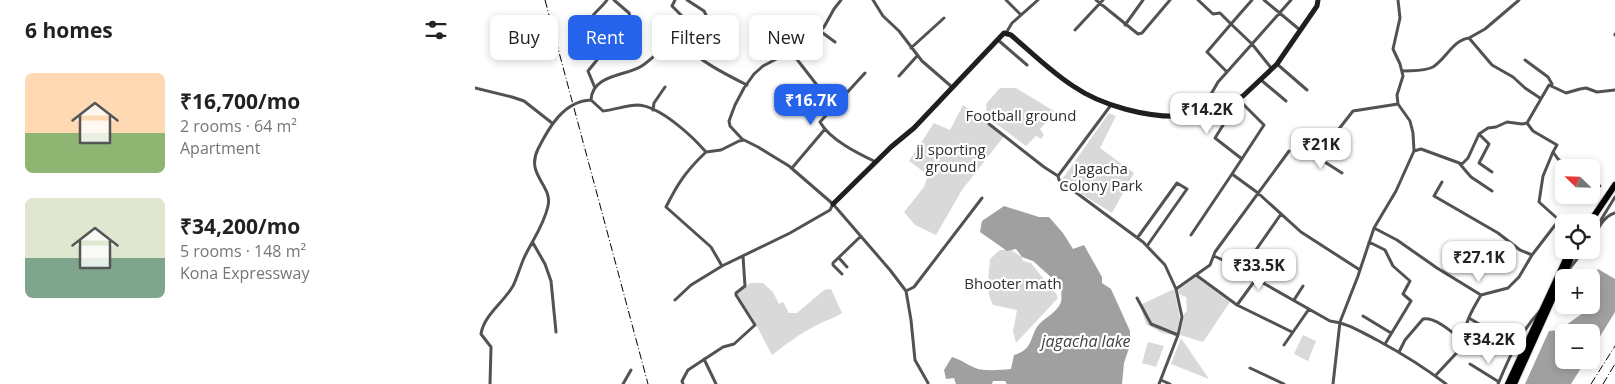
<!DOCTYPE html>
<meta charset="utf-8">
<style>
body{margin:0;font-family:"Open Sans",sans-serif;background:#f2f2f2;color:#222;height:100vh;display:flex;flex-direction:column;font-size:19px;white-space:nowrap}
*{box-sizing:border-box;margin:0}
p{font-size:16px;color:#767676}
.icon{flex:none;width:28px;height:28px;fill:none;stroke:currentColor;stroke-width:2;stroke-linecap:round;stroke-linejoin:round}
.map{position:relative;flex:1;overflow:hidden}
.sheet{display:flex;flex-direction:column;background:#fff;width:475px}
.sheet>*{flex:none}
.top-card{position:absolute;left:15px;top:15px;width:475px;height:45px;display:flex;gap:10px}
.needle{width:32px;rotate:293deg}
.tools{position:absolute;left:1080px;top:159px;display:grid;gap:10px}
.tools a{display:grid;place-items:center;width:45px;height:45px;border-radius:8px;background:#fff;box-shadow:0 2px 8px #0003;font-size:25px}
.price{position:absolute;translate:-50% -42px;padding:0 11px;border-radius:10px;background:#fff;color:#222;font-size:16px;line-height:32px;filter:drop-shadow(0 1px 2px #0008)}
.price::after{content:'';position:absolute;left:50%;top:30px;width:15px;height:11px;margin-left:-8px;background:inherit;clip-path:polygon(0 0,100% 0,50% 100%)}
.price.selected{background:#2563eb;color:#fff}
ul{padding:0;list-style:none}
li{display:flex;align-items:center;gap:15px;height:125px;padding:0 25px}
li span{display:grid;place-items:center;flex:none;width:140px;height:100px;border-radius:8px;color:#555}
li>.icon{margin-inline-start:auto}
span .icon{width:60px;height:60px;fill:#fffc;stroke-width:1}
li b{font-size:21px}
h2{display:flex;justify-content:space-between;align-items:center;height:60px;padding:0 25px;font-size:21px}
.pill{padding:0 18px;border-radius:8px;background:#fff;box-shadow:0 2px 8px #0003;font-size:18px;line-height:45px}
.pill.selected{background:#2563eb;color:#fff}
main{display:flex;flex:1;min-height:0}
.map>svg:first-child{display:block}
.green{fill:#d9d9d9}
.water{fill:#a0a0a0}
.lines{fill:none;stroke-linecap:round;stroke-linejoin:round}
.highway-casing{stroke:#dbdbdb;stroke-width:8}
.street{stroke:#525252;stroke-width:3}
.secondary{stroke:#1f1f1f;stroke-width:5}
.highway{stroke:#000;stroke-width:6}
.rail{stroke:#000;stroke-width:1;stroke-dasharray:8 2.5 1 2.5;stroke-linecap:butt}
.labels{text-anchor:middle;stroke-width:4.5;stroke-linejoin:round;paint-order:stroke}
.park-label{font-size:15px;fill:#303030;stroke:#fff}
.water-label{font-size:16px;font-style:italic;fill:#414141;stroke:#fff}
</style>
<main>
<section class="sheet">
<h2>6 homes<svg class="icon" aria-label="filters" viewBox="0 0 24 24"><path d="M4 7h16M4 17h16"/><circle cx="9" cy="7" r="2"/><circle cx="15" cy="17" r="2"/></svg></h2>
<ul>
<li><span style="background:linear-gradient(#ffd9b3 60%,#8fb573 0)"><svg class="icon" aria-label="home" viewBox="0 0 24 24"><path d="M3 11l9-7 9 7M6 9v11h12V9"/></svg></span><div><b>₹16,700/mo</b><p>2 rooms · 64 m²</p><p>Apartment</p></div></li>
<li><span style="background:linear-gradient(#dfe7d0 60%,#7fa58c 0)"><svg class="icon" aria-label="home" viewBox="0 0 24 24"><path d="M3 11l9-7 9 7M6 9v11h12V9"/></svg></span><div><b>₹34,200/mo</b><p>5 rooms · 148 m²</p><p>Kona Expressway</p></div></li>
</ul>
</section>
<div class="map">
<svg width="1140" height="384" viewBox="0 0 1140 384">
<rect width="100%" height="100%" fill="#fff"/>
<path class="green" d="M525,88H541L582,113L579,123L574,119L565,129L569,135L566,139L561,136L551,146L512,117L511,104Z
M488,105L530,135L487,190L461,235L440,225L429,212L449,187L453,175L434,161L459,123L475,130Z
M634,113L641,116L625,148L659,173L637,213L589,183L588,178Z
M525,250H536L547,257L548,261L556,263L578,291L581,293L583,298L541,343L538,331L542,310L518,305C510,291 514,275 515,259Z
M721,277L755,302L728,342L705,335L709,314L712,311L711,297L704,294L703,290Z
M275,283H288L298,292L304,304L308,302L314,313H322L349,290L356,289L367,313C358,319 351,320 342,325C326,333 311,344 297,355L277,317L261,294Z
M699,289L705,318L701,336L687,333L671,324L665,305Z
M828,335L841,341L833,361L819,354Z
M706,338L734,379L696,364Z
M673,342L689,346L681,367L667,363Z"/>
<path class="water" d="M529,206L564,217H574L588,233L598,249L609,245L627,277V283L636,289L655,331V345L649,363L647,384H532L530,381H518L517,384H481L479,378L471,379L469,370L477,357C487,360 494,366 503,369C513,371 525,370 536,369L539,355C558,349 554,340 562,327C567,319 582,313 586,302C587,297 586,290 586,286L558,261L547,257L541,249L532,251L505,232L507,221Z
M1123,269L1140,279V312L1116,351V332H1089V360H1111L1096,384H1050L1074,331L1084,330L1108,313L1107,305H1116V279Z"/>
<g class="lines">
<defs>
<path id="highway" d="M1115,222L1140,185
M1033,384L1092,257L1097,250
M1039,384L1099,251"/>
</defs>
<use href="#highway" class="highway-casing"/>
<path class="street" d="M212,0L229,11L233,19L240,24
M398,0L408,16L424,31L447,61L477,87
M531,0L546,15
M621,0L663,34L667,33L695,0
M723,0L738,14L745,13L756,24L777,0
M789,0L825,30
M118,16L142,35
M756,24L777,44L752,72L732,52Z
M650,25L668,0
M600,30L628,0
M345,31L360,42
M531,33L537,23L563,0
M1140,34V35
M994,38L1010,29L1044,0
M523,40L552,65
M310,41L323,52
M208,43C222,60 252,75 272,85
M436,48L469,18
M317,53L359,107
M126,55L155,16L154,13L139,0
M1050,60L1073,77L1077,84
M802,64L832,90
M797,69L777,44L816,0
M927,71C937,70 948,72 958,67C971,59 978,40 994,38L1017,65L1038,77L1050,88L1065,98
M390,73L345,122C355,140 384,154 401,162
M424,76L442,56
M786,80L811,101
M0,88L37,97L49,101L77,123
M120,88L113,71L126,55C122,45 110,31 116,18C120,12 128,6 132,0
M735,96L743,82L752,72
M728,99L731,104L752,119
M116,100C117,75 149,76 165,67C174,62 183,51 193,46C198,44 203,44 208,43L214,27L212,21L197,6L200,0
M636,105L583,176L584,180L668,242L690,265L701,289L707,317L703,335L684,384
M178,110L179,103L190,87
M1052,123L1058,131L1082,145L1078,152L1083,159L1096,168
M514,124L569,167L583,176
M1004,134L1014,144L1004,163L1017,172
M268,140L255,126L254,121L260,105L269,88L279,74L288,66L309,55L324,53L349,27L359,9L366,0
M939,151L946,149L987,164L993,158L1004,134L1013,128L1021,127L1032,122L1047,124L1052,123L1074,85L1091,93L1105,89L1111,88L1122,92L1140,90
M834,152L867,173
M1078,152L1068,176L1064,202L1084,220L1090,222
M842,157L878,111L923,104
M767,159L740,138L760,106L763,99L789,125L757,174L783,193L826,232L885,270
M984,163L996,177L1017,191
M317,168L350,129
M1116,180L1125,186
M967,182L959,196L1023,233L1045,250L1057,255L1084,220
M899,228L922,240L962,268L1006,295C997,310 987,327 989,345L960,376
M716,235L757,174
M1116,236L1140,197
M663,237L702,183L712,189L672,246
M1116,241C1123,230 1127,217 1140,213
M894,242L910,250L918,266L935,281L928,294L936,301L910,344
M58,243L70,264L76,281L81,332
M739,256L761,266L781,279
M364,258L372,267
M247,266L315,233L355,210L358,204
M767,270L806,214
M1091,273L1109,250
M367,274L358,265V263L386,236
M721,275L762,305L781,279L855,321C873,323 886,332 902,340C926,353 949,367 971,384
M701,289L735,265L740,252L814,151
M431,291L439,287L507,198
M1006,295L1033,288L1044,277L1057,255
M662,298L676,324L703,335
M200,300L216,285L247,266L236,247L191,207C203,183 211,171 231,152
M819,300L828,286
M762,305L817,332
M888,316L916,333
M994,318L1009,327L1036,353
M809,345L834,309
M924,352L930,340L948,319C961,317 978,333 988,341
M229,359L241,384
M995,364L1024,382
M775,368L809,384
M686,380L695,384
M15,384L16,347L6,334C9,315 28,303 38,286C42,278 45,267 49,258C57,241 69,225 73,206C78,185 50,175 63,149C74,127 89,101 116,100L128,111C139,110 152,105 163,105C185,106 217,136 231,152L246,150L264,141L269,140L283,147L314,166L358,204L415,270L431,291L436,320L440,360L453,383
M148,384L156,370
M208,384L207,381L213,370L248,347L259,344L280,325L261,295V293L270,286L268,256
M858,384L865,322L883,276L899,228L921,191L939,151L938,133L935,121L923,104L922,95L928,76L925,64L918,49L925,18L923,0
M1023,384C1034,358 1045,332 1065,311"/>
<path class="secondary" d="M358,204L416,147L439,128L529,33L536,35C556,52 576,72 598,86C627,106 673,118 708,116C717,111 723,100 733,97C745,93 757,103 768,96L802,64L842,6L843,0"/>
<use href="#highway" class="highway"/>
<path class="rail" d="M70,0L173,384
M1116,384L1140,346
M1128,384L1140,364"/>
</g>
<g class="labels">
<g class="park-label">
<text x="546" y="121">Football ground</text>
<text x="476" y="155">jj sporting<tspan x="476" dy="17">ground</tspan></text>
<text x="626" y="174">Jagacha<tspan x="626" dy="17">Colony Park</tspan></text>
<text x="538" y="289">Bhooter math</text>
</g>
<g class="water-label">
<text x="611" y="347">jagacha lake</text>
</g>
</g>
</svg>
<div class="tools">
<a><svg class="needle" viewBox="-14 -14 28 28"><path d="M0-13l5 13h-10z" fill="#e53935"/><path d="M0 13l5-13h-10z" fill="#767676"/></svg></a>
<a><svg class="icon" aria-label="locate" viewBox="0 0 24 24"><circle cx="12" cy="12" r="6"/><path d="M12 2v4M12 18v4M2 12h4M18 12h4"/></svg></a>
<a>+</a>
<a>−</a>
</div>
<b class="price selected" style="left:336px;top:126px">₹16.7K</b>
<b class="price" style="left:732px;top:135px">₹14.2K</b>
<b class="price" style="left:846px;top:170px">₹21K</b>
<b class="price" style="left:1004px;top:283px">₹27.1K</b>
<b class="price" style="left:784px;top:291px">₹33.5K</b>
<b class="price" style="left:1014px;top:365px">₹34.2K</b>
<div class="top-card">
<a class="pill">Buy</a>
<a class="pill selected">Rent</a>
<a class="pill">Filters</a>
<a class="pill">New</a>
</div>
</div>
</main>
